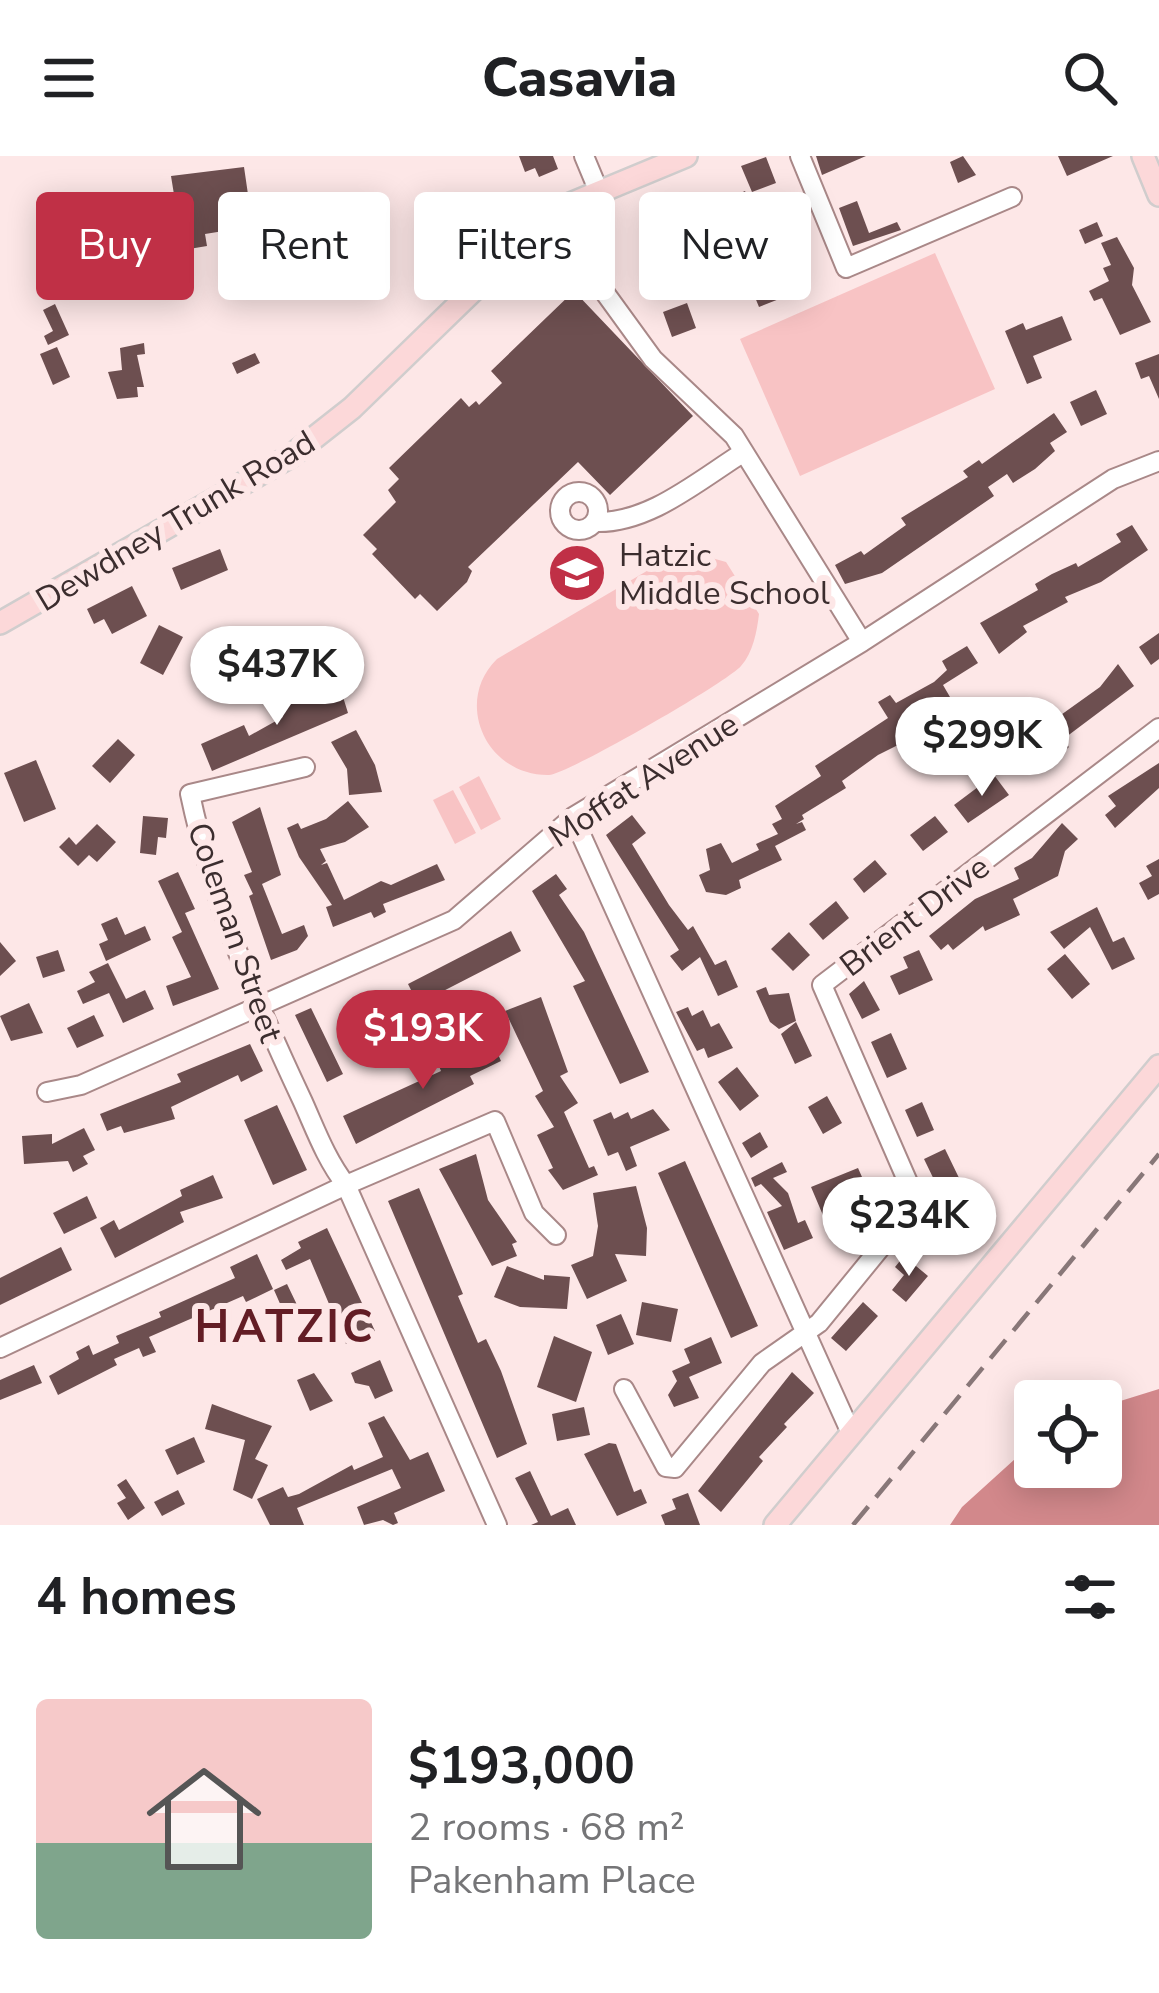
<!DOCTYPE html>
<meta charset="utf-8">
<style>
body{margin:0;font-family:"Nunito Sans",sans-serif;background:#f2f2f2;color:#202124;height:100vh;display:flex;flex-direction:column;font-size:45px;white-space:nowrap}
*{box-sizing:border-box;margin:0}
p{font-size:39px;color:#757577}
.icon{flex:none;width:66px;height:66px;fill:none;stroke:currentColor;stroke-width:2;stroke-linecap:round;stroke-linejoin:round}
.map{position:relative;height:1369px;overflow:hidden}
.sheet{display:flex;flex-direction:column;background:#fff;flex:1}
.sheet>*{flex:none}
.hud{position:absolute;left:36px;top:36px;width:1089px;height:108px;display:flex;gap:24px}
.controls{position:absolute;left:1014px;top:1224px;display:grid;gap:24px}
.controls a{display:grid;place-items:center;width:108px;height:108px;border-radius:12px;background:#fff;box-shadow:0 6px 30px #0003;font-size:60px}
.price{position:absolute;translate:-50% -102px;padding:0 27px;border-radius:42px;background:#fff;color:#222;font-size:39px;line-height:78px;filter:drop-shadow(0 3px 6px #0008)}
.price::after{content:'';position:absolute;left:50%;top:72px;width:36px;height:27px;margin-left:-18px;background:inherit;clip-path:polygon(0 0,100% 0,50% 100%)}
.price.on{background:#c03046;color:#fff}
ul{padding:0;list-style:none}
li{display:flex;align-items:center;gap:36px;height:300px;padding:0 36px}
li span{display:grid;place-items:center;flex:none;width:336px;height:240px;border-radius:12px;color:#555}
li>.icon{margin-inline-start:auto}
span .icon{width:144px;height:144px;fill:#fffc;stroke-width:1}
li b{font-size:51px}
h2{display:flex;justify-content:space-between;align-items:center;height:144px;padding:0 36px;font-size:51px}
.tag{padding:0 42px;border-radius:12px;background:#fff;box-shadow:0 6px 30px #0003;font-size:42px;line-height:108px}
.tag.on{background:#c03046;color:#fff}
header{display:flex;justify-content:space-between;align-items:center;height:156px;padding:0 36px;background:#fff;font-size:54px;font-weight:800}
.map>svg:first-child{display:block}
.green{fill:#f8c3c4}
.water{fill:#d2888b}
.building{fill:#6d4f50}
.lines{fill:none;stroke-linecap:round;stroke-linejoin:round}
.minor-casing{stroke:#a98888;stroke-width:22}
.major-casing{stroke:#d0cdcd;stroke-width:26}
.minor{stroke:#fff;stroke-width:18}
.major{stroke:#fcd8d9;stroke-width:21}
.rail{stroke:#887778;stroke-width:4.5;stroke-dasharray:24 12;stroke-linecap:butt}
.labels{text-anchor:middle;stroke-width:12;stroke-linejoin:round;paint-order:stroke}
.street-label{font-size:33px;fill:#3b2d2e;stroke:#fde7e7}
.poi-label{font-size:33px;fill:#3b2d2e;stroke:#fde7e7;text-anchor:start}
.district-label{font-size:45px;font-weight:bold;letter-spacing:3px;fill:#631d25;stroke:#fde7e7}
</style>
<header><svg class="icon" aria-label="menu" viewBox="0 0 24 24"><path d="M4 6h16M4 12h16M4 18h16"/></svg>Casavia<svg class="icon" aria-label="search" viewBox="0 0 24 24"><circle cx="10" cy="10" r="6"/><path d="M15 15l6 6"/></svg></header>
<div class="map">
<svg width="1159" height="1369" viewBox="0 0 1159 1369">
<rect width="100%" height="100%" fill="#fde7e7"/>
<path class="green" d="M935,97L995,233L800,320L740,183Z
M694,397L726,406L759,458C757,475 753,497 741,510C726,527 568,618 549,619C486,620 453,546 497,503L657,409Z
M479,620L501,663L481,674L459,631Z
M453,634L476,677L455,688L433,644Z"/>
<path class="water" d="M1159,1233V1369H950L962,1351L1035,1285V1311H1101V1251Z"/>
<path class="building" d="M519,0H553L558,13L539,21L535,12L525,16Z
M816,0H866L822,19Z
M963,0L976,19L958,27L950,6Z
M1058,0H1113L1067,20Z
M766,1L776,27L752,36L741,10Z
M244,11L251,59L259,58L261,69L205,78L207,90L183,94L171,20Z
M745,35L752,51L701,80L692,62L707,55L702,44L712,39L716,48Z
M857,45L869,77L897,66L901,74L853,90L839,52Z
M779,66L802,134L759,151L750,129L762,124L742,82Z
M1097,66L1103,80L1085,88L1079,74Z
M1117,81L1134,112L1132,129L1151,166L1120,179L1102,142L1094,145L1089,135L1109,125L1103,112L1111,109L1101,87Z
M574,135L693,260L610,339L578,306L468,411L472,415L467,426L437,455L420,438L415,443L372,398L377,393L363,379L396,346L388,334L399,323L389,312L461,242L469,251L476,245L479,249L502,227L491,215Z
M687,147L696,172L672,181L663,156Z
M55,148L69,179L48,189L44,180L53,175L43,154Z
M1062,160L1072,184L1033,200L1042,222L1027,228L1005,175L1023,167L1026,174Z
M144,187L145,198L137,199L144,231H137L138,241L117,243L108,216L122,214L120,192Z
M57,191L70,221L53,229L40,198Z
M255,197L260,207L237,218L232,207Z
M1159,198V243L1149,220L1141,223L1135,207Z
M1096,234L1107,258L1081,270L1070,246Z
M1054,257L1067,276L1050,287L1055,295L1035,313L1013,327L1007,318L988,331L994,340L882,417L845,428L835,409L861,395L864,399L906,369L901,362L968,321L963,315L979,304L982,308Z
M1132,369L1148,394L1101,426L1065,441L1068,446L1023,470L1027,476L999,498L980,467L1038,434L1035,428L1052,418L1076,407L1078,411L1121,386L1116,378Z
M220,393L228,414L181,434L172,412Z
M132,430L147,460L112,478L104,463L94,468L87,453Z
M159,469L183,481L163,519L140,507Z
M1159,477V503L1151,509L1139,491Z
M967,490L978,507L943,529L950,541L933,551L942,567L878,599L842,625L846,632L802,659L804,663L796,668L802,666L806,674L775,690L782,704L739,724L741,732L726,739L706,736L699,719L710,714L706,693L721,687L732,707L759,694L756,688L778,678L772,668L782,663L775,650L821,620L815,610L888,562L878,546L890,539L896,547L934,526L947,514L942,505Z
M1118,508L1134,530L1062,584L1069,591L1045,612L1027,592L1043,578L1033,563L1043,555L1051,566L1100,531Z
M339,528L348,557L212,615L201,588L244,569L249,580L283,561L280,552Z
M356,574L375,609L382,636L349,639L347,613L331,586Z
M118,583L135,599L110,627L92,610Z
M36,604L56,653L24,666L4,617Z
M1159,607V632L1115,672L1105,659L1116,650L1108,640Z
M994,619L1009,639L968,667L954,649Z
M348,645L369,671L345,686L320,693L326,705L321,709L327,707L344,744L381,725L391,729L437,708L445,724L383,748L386,756L374,762L371,756L333,771L326,751L332,749L299,701L287,672L298,667L301,673L326,663Z
M260,651L281,719L262,728L282,778L304,769L308,780L297,794L271,804L249,740L253,738L244,719L252,716L232,666Z
M632,659L646,677L632,688L669,749L688,774L693,770L715,809L726,804L738,831L718,840L700,801L682,815L670,800L679,794L606,679Z
M143,660L168,662L166,682L158,681L156,699L140,697Z
M935,660L948,676L923,695L910,679Z
M1062,667L1078,683L1065,695L1058,720L1013,743L1020,759L985,775L983,770L953,794L948,788L941,794L929,780L975,743L1019,723L1014,712L1032,702Z
M97,668L116,686L97,706L89,699L78,710L59,691L69,681L76,689Z
M1159,703V738L1148,744L1139,727L1152,720L1146,710Z
M875,704L887,718L864,737L853,723Z
M178,716L195,753L185,757L219,833L173,850L166,830L191,821L172,781L182,776L158,725Z
M556,718L567,733L559,739L584,776L649,916L620,928L573,830L585,825L532,735Z
M836,745L849,762L823,784L809,768Z
M1097,751L1113,786L1124,781L1135,803L1112,814L1090,771L1064,793L1050,776Z
M117,761L125,779L145,770L151,784L106,805L99,788L108,784L101,768Z
M511,775L521,795L418,848L408,828Z
M789,776L810,799L793,815L771,793Z
M0,786L16,805L0,820Z
M58,794L65,815L43,822L36,801Z
M919,794L933,824L899,839L890,820L908,812L903,801Z
M1065,798L1090,828L1072,843L1047,813Z
M108,807L126,843L145,834L154,853L123,867L109,837L83,848L77,835L95,826L89,816Z
M864,825L880,854L862,863L849,838Z
M766,831L769,839L789,837L796,865L779,873L770,866L756,835Z
M541,841L568,916L560,920L578,947L564,956L589,1012L594,1010L598,1019L563,1034L548,1014L553,1012L537,979L554,971L535,940L543,935L505,855Z
M29,847L43,877L11,885L0,860Z
M406,851L415,872L382,883L374,865Z
M688,851L692,860L703,854L711,871L719,867L733,892L708,902L704,892L697,895L676,856Z
M311,852L343,918L327,926L295,859Z
M94,859L104,880L77,892L67,872Z
M796,866L812,900L795,908L781,878Z
M891,877L907,913L887,922L871,886Z
M489,878L501,905L470,920L474,928L356,988L343,960L441,915L439,910L470,897L466,887Z
M250,888L263,915L241,926L238,919L171,951L175,963L124,977L121,970L107,975L100,958L181,926L177,918Z
M737,911L759,940L740,955L718,926Z
M827,940L842,967L823,978L808,951Z
M922,946L934,974L917,981L905,954Z
M277,949L307,1014L273,1029L244,964Z
M653,953L670,974L630,991L637,1010L626,1015L618,996L608,1000L593,964L611,956L614,963L628,956L631,963Z
M84,972L95,994L83,1000L88,1008L73,1016L68,1005L24,1008L22,980L52,978V988Z
M760,976L768,991L751,1002L742,987Z
M945,993L960,1024L939,1034L924,1003Z
M476,998L488,1044L517,1086L512,1088L517,1100L492,1110L439,1013Z
M685,1005L758,1170L731,1182L658,1017Z
M782,1006L787,1016L773,1022L788,1037L798,1067L805,1064L813,1082L784,1094L767,1056L782,1050L761,1028L755,1031L751,1022Z
M858,1012L870,1039L825,1064L811,1031Z
M213,1019L223,1042L180,1056L184,1066L115,1102L100,1072L114,1064L119,1074L182,1040L180,1034Z
M636,1030L647,1072L646,1100L615,1098L627,1125L587,1143L571,1109L593,1100L598,1070L593,1037Z
M419,1032L463,1138L458,1140L478,1187L486,1183L501,1215L527,1288L497,1302L388,1045Z
M87,1040L97,1062L64,1078L53,1057Z
M936,1055L957,1064L941,1098L920,1088Z
M327,1072L375,1175L346,1188L310,1103L286,1114L281,1104L301,1092L298,1086Z
M61,1091L72,1114L0,1149V1122Z
M257,1098L273,1133L246,1146L243,1140L149,1181L156,1196L143,1201L139,1192L114,1203L117,1209L58,1239L49,1220L79,1203L76,1196L89,1189L93,1199L119,1187L116,1180L161,1161L159,1156L235,1122L230,1111Z
M904,1100L928,1120L906,1146L892,1134L904,1119L895,1111Z
M507,1110L544,1124V1119L570,1121L567,1153L520,1151L494,1141Z
M287,1128L299,1153L285,1159L274,1134Z
M642,1146L678,1153L671,1186L636,1179Z
M863,1146L878,1160L846,1195L831,1182Z
M621,1158L634,1188L608,1199L596,1169Z
M554,1180L592,1196L576,1246L537,1231Z
M711,1181L722,1207L689,1221L699,1242L674,1251L668,1239L677,1225L672,1215L690,1207L684,1193Z
M380,1204L393,1235L375,1243L369,1230L355,1227L351,1217Z
M34,1209L42,1227L0,1244V1224Z
M792,1216L814,1237L784,1268L787,1271L759,1301L763,1305L721,1356L698,1335Z
M314,1217L333,1245L310,1255L297,1224Z
M212,1248L272,1270L255,1303L268,1309L252,1343L233,1334L245,1284L205,1273Z
M584,1251L590,1279L557,1285L552,1258Z
M384,1260L410,1304L428,1296L445,1335L394,1357L398,1367L393,1369L383,1364L364,1369L357,1351L401,1332L392,1313L297,1352L304,1369H270L257,1343L283,1331L288,1341L299,1338L352,1309L354,1314L383,1301L368,1267Z
M194,1281L205,1306L177,1319L165,1294Z
M609,1287L616,1288L634,1336L641,1333L647,1347L617,1360L584,1298Z
M530,1315L551,1360L568,1352L576,1369H531L538,1366L515,1322Z
M126,1323L145,1352L128,1364L117,1347L126,1342L117,1329Z
M178,1334L185,1348L162,1360L154,1346Z
M688,1337L700,1369H665L661,1359L676,1353L672,1343Z"/>
<g class="lines">
<defs>
<path id="minor" d="M584,0L599,36
M800,0L846,112L1012,41
M538,72L600,130L653,203L734,280L862,486
M560 355a19 19 0 1 1 38 0a19 19 0 1 1-38 0Z
M595,366C649,368 699,324 744,296
M305,611L190,638C213,747 256,846 303,946C316,975 326,1003 346,1029L497,1369
M573,661L851,1277
M47,936L81,929L454,764L573,661L862,486L1113,323L1159,305
M0,1192L346,1029L495,965L534,1057L556,1079
M624,1233L666,1311L675,1312L762,1207L819,1167L917,1047L822,829L1159,572"/>
<path id="major" d="M1143,0L1159,39
M0,467L291,300L352,252L556,54L686,0
M775,1369L1159,910"/>
</defs>
<use href="#minor" class="minor-casing"/>
<use href="#major" class="major-casing"/>
<use href="#minor" class="minor"/>
<use href="#major" class="major"/>
<path class="rail" d="M853,1369L1159,998"/>
</g>
<defs>
<symbol id="school-disc" viewBox="-11 -11 22 22"><circle r="9.5" fill="#c03046" stroke="#fde7e7"/><path d="M0-5L7-2L0 1L-7-2ZM-4 1L0 2.5L4 1V4Q0 6-4 4Z" fill="#fff"/></symbol>
</defs>
<g fill-rule="evenodd">
<use href="#school-disc" x="544" y="384" width="66" height="66"/>
</g>
<g class="labels">
<g class="street-label">
<text transform="translate(175 364) rotate(-31)" y="12">Dewdney Trunk Road</text>
<text transform="translate(643 623) rotate(-33)" y="12">Moffat Avenue</text>
<text transform="translate(914 759) rotate(-37)" y="12">Brient Drive</text>
<text transform="translate(236 776) rotate(71)" y="12">Coleman Street</text>
</g>
<g class="poi-label">
<text x="619" y="410">Hatzic<tspan x="619" dy="38">Middle School</tspan></text>
</g>
<g class="district-label">
<text x="285" y="1186">HATZIC</text>
</g>
</g>
</svg>
<div class="controls">
<a><svg class="icon" aria-label="locate" viewBox="0 0 24 24"><circle cx="12" cy="12" r="6"/><path d="M12 2v4M12 18v4M2 12h4M18 12h4"/></svg></a>
</div>
<b class="price" style="left:277px;top:572px">$437K</b>
<b class="price" style="left:982px;top:643px">$299K</b>
<b class="price on" style="left:423px;top:936px">$193K</b>
<b class="price" style="left:909px;top:1123px">$234K</b>
<div class="hud">
<a class="tag on">Buy</a>
<a class="tag">Rent</a>
<a class="tag">Filters</a>
<a class="tag">New</a>
</div>
</div>
<section class="sheet">
<h2>4 homes<svg class="icon" aria-label="filters" viewBox="0 0 24 24"><path d="M4 7h16M4 17h16"/><circle cx="9" cy="7" r="2"/><circle cx="15" cy="17" r="2"/></svg></h2>
<ul>
<li><span style="background:linear-gradient(#f6c9c9 60%,#7fa58c 0)"><svg class="icon" aria-label="home" viewBox="0 0 24 24"><path d="M3 11l9-7 9 7M6 9v11h12V9"/></svg></span><div><b>$193,000</b><p>2 rooms · 68 m²</p><p>Pakenham Place</p></div></li>
</ul>
</section>
